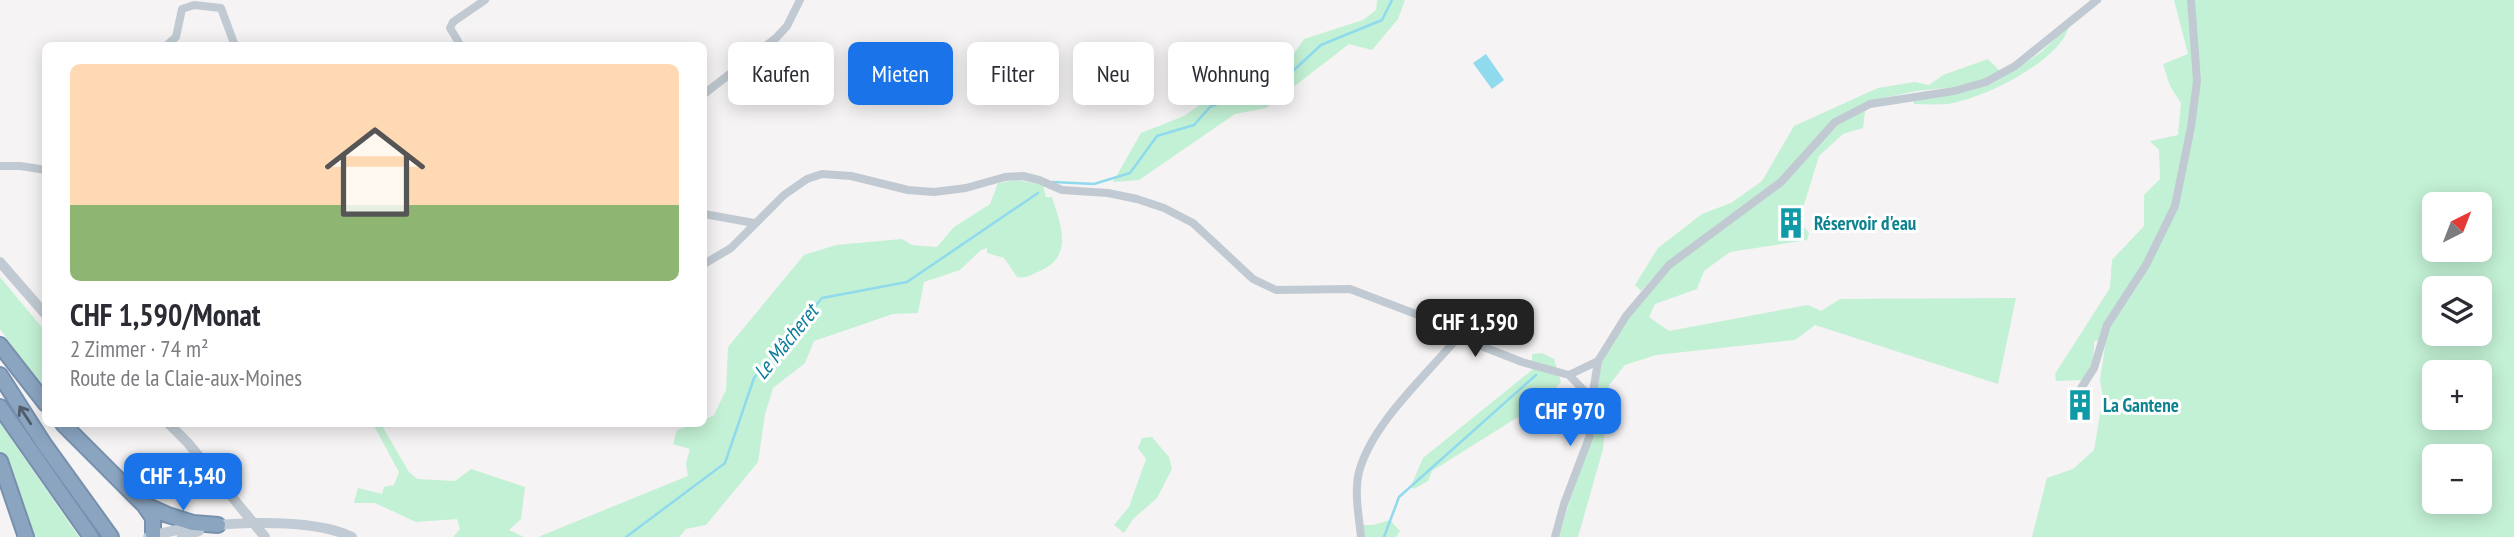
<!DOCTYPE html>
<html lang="de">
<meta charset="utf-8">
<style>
body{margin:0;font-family:"PT Sans Narrow",sans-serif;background:#f7f7f7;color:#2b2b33;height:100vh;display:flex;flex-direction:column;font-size:26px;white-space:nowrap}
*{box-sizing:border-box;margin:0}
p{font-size:23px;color:#7c7c81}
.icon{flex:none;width:38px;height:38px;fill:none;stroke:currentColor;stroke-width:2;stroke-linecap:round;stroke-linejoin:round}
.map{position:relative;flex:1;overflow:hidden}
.panel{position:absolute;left:42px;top:42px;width:665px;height:385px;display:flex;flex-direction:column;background:#fff;border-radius:10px;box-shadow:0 4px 18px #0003}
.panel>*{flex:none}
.banner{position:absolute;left:728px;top:42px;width:665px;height:63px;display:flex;gap:14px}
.needle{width:46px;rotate:42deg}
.tools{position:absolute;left:2422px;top:192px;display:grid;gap:14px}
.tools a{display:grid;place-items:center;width:70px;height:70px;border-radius:10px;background:#fff;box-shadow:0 4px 18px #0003;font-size:35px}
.price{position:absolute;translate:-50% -60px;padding:0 16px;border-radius:14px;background:#1a73e8;color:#fff;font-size:23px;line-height:46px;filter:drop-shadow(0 2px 4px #0008)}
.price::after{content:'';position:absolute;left:50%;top:42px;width:21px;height:16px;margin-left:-10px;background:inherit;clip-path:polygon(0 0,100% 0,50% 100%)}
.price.on{background:#222;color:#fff}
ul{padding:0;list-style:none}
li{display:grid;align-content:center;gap:14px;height:371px;padding:0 28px}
li span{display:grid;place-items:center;height:217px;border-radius:10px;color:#555}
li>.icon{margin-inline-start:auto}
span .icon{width:126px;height:126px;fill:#fffc;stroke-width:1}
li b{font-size:30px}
.tag{padding:0 24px;border-radius:10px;background:#fff;box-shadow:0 4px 18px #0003;font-size:24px;line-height:63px}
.tag.on{background:#1a73e8;color:#fff}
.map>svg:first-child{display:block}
.green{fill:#c3f1d5;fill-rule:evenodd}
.water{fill:#90daee}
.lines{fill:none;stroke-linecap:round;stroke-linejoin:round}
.stream{stroke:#90daee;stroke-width:2.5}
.motorway-casing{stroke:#7690ad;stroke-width:18}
.minor{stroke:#c1cad2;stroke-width:8}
.tertiary{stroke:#c1cad2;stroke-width:10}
.secondary{stroke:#c1cbd6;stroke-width:10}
.motorway{stroke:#8ba5c1;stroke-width:14}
.tertiary-bridge{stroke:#c1cad2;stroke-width:10}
.oneway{stroke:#505e6b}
.labels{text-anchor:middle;stroke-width:6;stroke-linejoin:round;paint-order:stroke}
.culture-label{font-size:19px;font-weight:bold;fill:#0d838f;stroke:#fff;text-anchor:start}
.water-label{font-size:21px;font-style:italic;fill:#0c7c9b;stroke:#fff}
</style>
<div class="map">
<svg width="2514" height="537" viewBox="0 0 2514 537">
<rect width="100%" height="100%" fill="#f5f3f3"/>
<path class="green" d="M1377,0H1405L1398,19L1372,50L1349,44L1266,108L1235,114L1139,180L1113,182L1141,133L1184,116L1224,88L1277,78L1304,39L1363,20L1376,10Z
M2174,0H2514V537H2032L2047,478L2073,469L2094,450L2103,397L2100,380L2106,340L2094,341C2095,357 2091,367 2082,380L2056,381L2055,374L2110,288L2112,260L2144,226V195L2160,179L2159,150L2150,141L2178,135L2181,103L2170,86L2163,64L2188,54ZM2434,205H2480V250H2434ZM2434,289H2480V334H2434ZM2434,373H2480V418H2434ZM2434,457H2480V502H2434Z
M2069,26C2061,61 1982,99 1948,104C1937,105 1925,104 1914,104V100L1951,95L1990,85L2040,53Z
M1988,59L2000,71L1983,79L1955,87L1916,91L1870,101L1834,118L1779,179L1667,263L1641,291L1635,285L1658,248L1702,214L1731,203L1762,181L1794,126L1878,88L1915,82L1929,85L1943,75Z
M1865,111L1863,128L1843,134L1819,156L1799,221L1809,233L1807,240L1730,252L1704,271L1697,289L1655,304L1649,317L1669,331L1808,305L1821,311L1840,299L2016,298L1998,384L1815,325L1795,340L1656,355L1625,365L1609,385L1603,449L1578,537H1559L1570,500L1592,438L1594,398L1601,362L1626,318L1671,267L1782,184L1837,123Z
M1018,180L1043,185L1046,197H1052C1060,223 1074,255 1042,270C1033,274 1026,279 1017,277L1004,258L987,253V248L981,250L960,270L924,282L918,313L893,314L814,341L805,363L773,388L765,414L758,462L706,525L686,529L679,537H538L688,476L686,463L690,449L673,444L677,430L694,424H704V420L714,415L726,390L728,347L804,255L836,245L902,239L912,245L937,247L954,227L990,204L998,183Z
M0,277L45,331V391L0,329Z
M1542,353L1554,359L1561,382L1545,400L1432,471L1428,481L1414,489L1411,486L1423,458L1532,370V354Z
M0,423L79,537H30L18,497L0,454Z
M373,424H381L409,472L417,479L455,481L471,469L525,487L521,519L509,530L524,537H453L460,529L457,519L416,522L375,503H354L358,488L382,494L384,487L394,485L399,472Z
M1152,437L1169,457L1172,469L1157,498L1133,519L1124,533L1114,525L1129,507L1146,459L1138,448L1142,438Z
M1390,520L1400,531L1396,537H1362V525H1373Z"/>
<path class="water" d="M1486,54L1504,80L1492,89L1473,63Z"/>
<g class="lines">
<path class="stream" d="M1053,182L1094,184L1130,173L1157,136L1194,125L1210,107L1240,94L1267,95L1321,45L1382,20L1392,0
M626,537L725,463L754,378L822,298L907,282L1038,193
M1384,537L1399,497L1536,375"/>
<defs>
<path id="motorway" d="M0,345L46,404
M0,375L44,444L111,537
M0,407L91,537
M63,424L143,504L168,515L193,523L218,525
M0,461L26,537
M144,505L153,518V535"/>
</defs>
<use href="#motorway" class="motorway-casing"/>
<path class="minor" d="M166,46L176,37L182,9L194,5L221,8L235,46
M461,46L450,28L453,22L485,0
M704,94L776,38L787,26L800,0
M0,166H20L46,170
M704,214L754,223
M704,264L731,248L784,195L807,179L822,174L851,176L908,190L934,192L966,188L1005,177L1023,176L1039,180L1062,190L1108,193L1137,199L1164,208L1193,223L1253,279L1276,290L1350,289L1429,319L1458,337L1522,362L1569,375L1598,361L1626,316L1669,265L1781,182L1835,122L1870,104L1954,91L1986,82L2015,66L2097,0
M1569,375L1592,399
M2080,390L2094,368L2107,325L2146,265L2175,206L2191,127L2197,81L2191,0
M1361,537C1359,517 1354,492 1359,472C1372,423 1426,376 1458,337
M1555,537L1564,504L1589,438L1594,415L1592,399L1598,361"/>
<path class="tertiary" d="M0,262L46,315
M169,424L188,443L246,514"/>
<path class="secondary" d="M148,537C196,522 307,515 352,537
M182,537L199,531"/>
<use href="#motorway" class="motorway"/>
<path class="tertiary-bridge" d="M246,514L265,537"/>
</g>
<defs><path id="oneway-shaft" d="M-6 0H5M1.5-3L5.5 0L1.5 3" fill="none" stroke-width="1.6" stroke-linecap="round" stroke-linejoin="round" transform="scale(1.75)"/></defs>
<use class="oneway" href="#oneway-shaft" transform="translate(25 415) rotate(-123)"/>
<defs>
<symbol id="building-bare" viewBox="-9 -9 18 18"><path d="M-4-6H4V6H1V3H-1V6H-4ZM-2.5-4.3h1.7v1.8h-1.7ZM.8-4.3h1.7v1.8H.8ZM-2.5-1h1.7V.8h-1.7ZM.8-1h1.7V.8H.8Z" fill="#0f9aa8" stroke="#fff" stroke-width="2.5" paint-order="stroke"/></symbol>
</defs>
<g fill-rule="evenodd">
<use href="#building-bare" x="1769" y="201" width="44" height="44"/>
<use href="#building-bare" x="2058" y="383" width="44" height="44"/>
</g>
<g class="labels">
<g class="culture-label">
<text x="1814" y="230">Réservoir d'eau</text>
<text x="2103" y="412">La Gantene</text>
</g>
<g class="water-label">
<text transform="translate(786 342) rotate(-51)" y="7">Le Mâcheret</text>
</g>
</g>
</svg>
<div class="tools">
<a><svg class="needle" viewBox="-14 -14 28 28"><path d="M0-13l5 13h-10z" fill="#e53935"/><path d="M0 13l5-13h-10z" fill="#7c7c81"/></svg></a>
<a><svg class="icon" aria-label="layers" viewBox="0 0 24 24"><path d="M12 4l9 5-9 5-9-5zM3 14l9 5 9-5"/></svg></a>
<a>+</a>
<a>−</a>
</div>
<b class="price on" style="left:1475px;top:359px">CHF 1,590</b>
<b class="price" style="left:1570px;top:448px">CHF 970</b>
<b class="price" style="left:183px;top:513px">CHF 1,540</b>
<div class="banner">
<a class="tag">Kaufen</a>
<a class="tag on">Mieten</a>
<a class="tag">Filter</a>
<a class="tag">Neu</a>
<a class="tag">Wohnung</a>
</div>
<section class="panel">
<ul>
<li><span style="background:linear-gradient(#ffd9b3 65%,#8fb573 0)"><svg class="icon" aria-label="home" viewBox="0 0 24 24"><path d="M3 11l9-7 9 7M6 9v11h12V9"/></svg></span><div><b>CHF 1,590/Monat</b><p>2 Zimmer · 74 m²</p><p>Route de la Claie-aux-Moines</p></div></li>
</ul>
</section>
</div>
